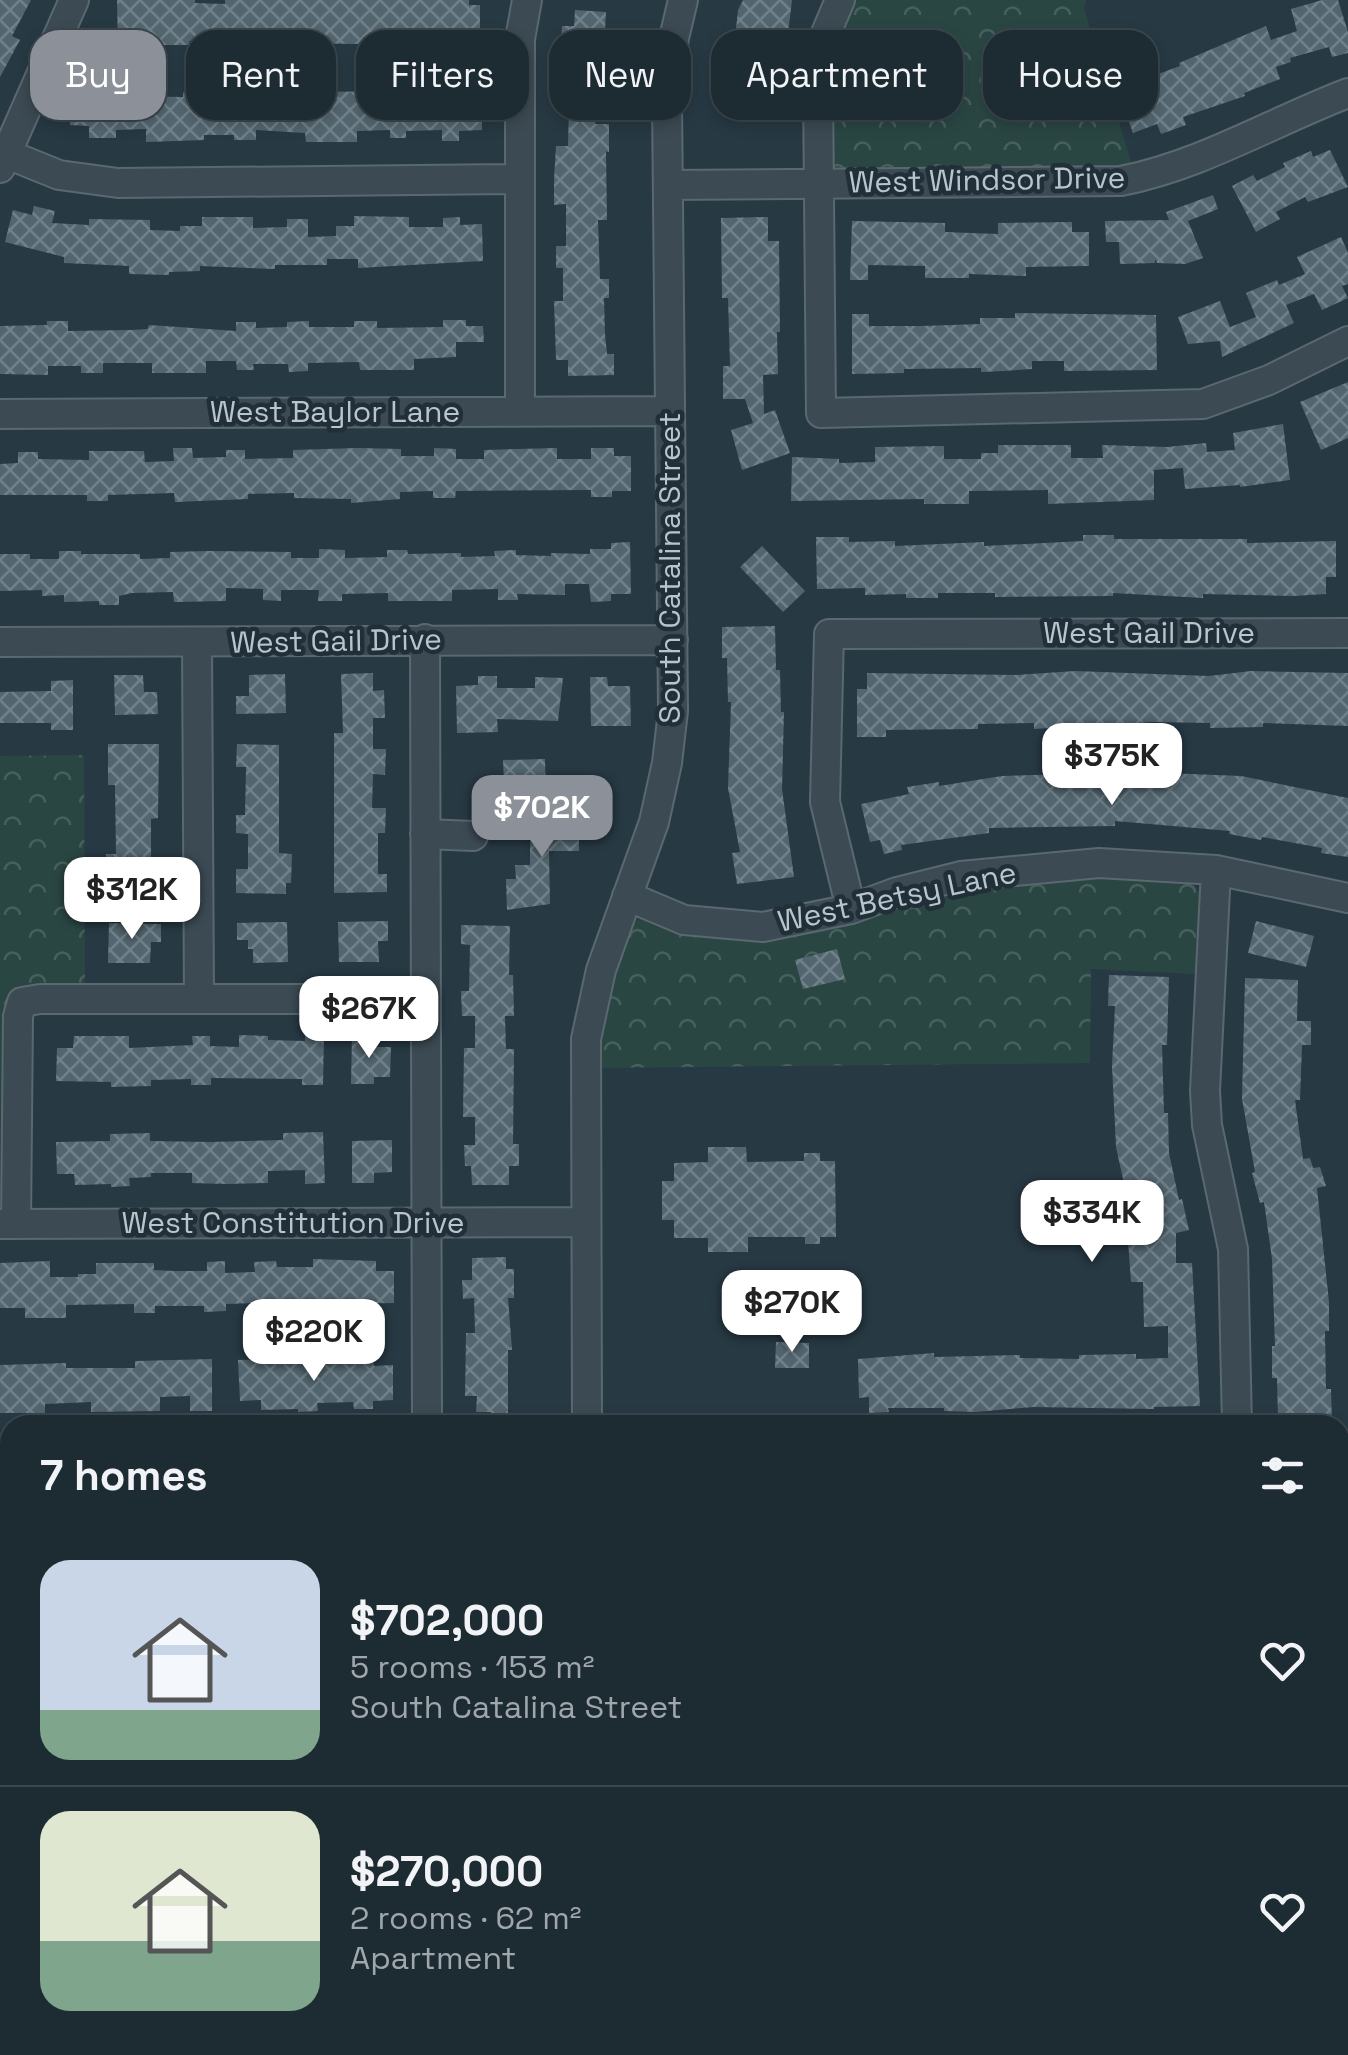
<!DOCTYPE html>
<meta charset="utf-8">
<style>
body{margin:0;font-family:"Space Grotesk",sans-serif;background:#2a373e;color:#f1f3f6;height:100vh;display:flex;flex-direction:column;font-size:38px;white-space:nowrap}
*{box-sizing:border-box;margin:0}
p{font-size:32px;color:#a0a7ac}
.icon{flex:none;width:55px;height:55px;fill:none;stroke:currentColor;stroke-width:2;stroke-linecap:round;stroke-linejoin:round}
.map{position:relative;flex:1;overflow:hidden}
.sheet{position:absolute;left:0px;top:1415px;width:1350px;height:640px;display:flex;flex-direction:column;background:#1d2b32;border-radius:30px 30px 0 0;box-shadow:0 5px 15px #0003,0 0 0 2px #3b474d}
.sheet>*{flex:none}
.guide{position:absolute;left:30px;top:30px;width:1290px;height:90px;display:flex;gap:20px}
.price{position:absolute;translate:-50% -85px;padding:0 22px;border-radius:20px;background:#fff;color:#222;font-size:32px;line-height:65px;filter:drop-shadow(0 2px 5px #0008)}
.price::after{content:'';position:absolute;left:50%;top:60px;width:30px;height:22px;margin-left:-15px;background:inherit;clip-path:polygon(0 0,100% 0,50% 100%)}
.price.active{background:#8c9099;color:#fff}
ul{padding:0;list-style:none}
li{display:flex;align-items:center;gap:30px;height:250px;padding:0 40px}
li+li{border-top:2px solid #3b474d}
li span{display:grid;place-items:center;flex:none;width:280px;height:200px;border-radius:30px;color:#555}
li>.icon{margin-inline-start:auto}
span .icon{width:120px;height:120px;fill:#fffc;stroke-width:1}
li b{font-size:42px}
h2{display:flex;justify-content:space-between;align-items:center;height:120px;padding:0 40px;font-size:42px}
.chip{padding:0 35px;border-radius:30px;background:#1d2b32;box-shadow:0 5px 15px #0003,0 0 0 2px #3b474d;font-size:35px;line-height:90px}
.chip.active{background:#8c9099;color:#fff}
.map>svg:first-child{display:block}
.park{fill:url(#park-crowns)}
.building{fill:url(#building-cross-hatch)}
.lines{fill:none;stroke-linecap:round;stroke-linejoin:round}
.minor-casing{stroke:#5a6870;stroke-width:32}
.major-casing{stroke:#48565f;stroke-width:40}
.minor{stroke:#3c4a53;stroke-width:28}
.major{stroke:#5a6973;stroke-width:35}
.labels{text-anchor:middle;stroke-width:9;stroke-linejoin:round;paint-order:stroke}
.street-label{font-size:30px;fill:#b9c5cc;stroke:#202f38}
</style>
<div class="map">
<svg width="1348" height="2055" viewBox="0 0 1348 2055">
<defs>
<pattern id="park-crowns" width="20" height="18" patternUnits="userSpaceOnUse" patternTransform="scale(2.5)"><rect width="20" height="18" fill="#2a4643"/><path d="M2 6a3 3 0 1 1 6 0M12 15a3 3 0 1 1 6 0" fill="none" stroke="#475f5d"/></pattern>
<pattern id="building-cross-hatch" width="8" height="8" patternUnits="userSpaceOnUse" patternTransform="scale(2.5)"><rect width="8" height="8" fill="#536670"/><path d="M0 0l8 8M0 8l8-8" fill="none" stroke="#71818a"/></pattern>
</defs>
<rect width="100%" height="100%" fill="#273943"/>
<path class="park" d="M854,0H1086L1084,9L1133,168L828,175V59Z
M84,755L85,985C51,986 21,977 2,1010L4,1195L0,1203V756Z
M1108,876L1192,881L1201,896L1196,974L1091,969L1090,1063L599,1068C602,1035 616,936 641,917L694,930L1041,879Z"/>
<path class="building" d="M0,0H31L12,36L20,40L0,77Z
M117,0H195V3L225,4V0H469V5H480V43H450V39L355,44L189,41V45H141V49L118,50Z
M743,0H792L786,50L781,49L777,83L754,80L755,67L732,65L738,10Z
M1322,0H1338L1348,32V53L1332,57L1329,47L1290,58L1291,62L1276,67L1280,79L1244,93L1245,96L1183,117L1186,125L1161,134L1157,124L1133,133L1117,89L1180,66L1179,63L1266,26L1271,40L1297,31L1291,9Z
M575,10L606,12L605,30H610L609,52H600L595,124H609V152L606,151L607,220H598L600,279H609V298H604L605,334L607,354H614V375L568,376V360H556L554,301H563V268H556V246H566V204L554,205V179L556,146H568L569,108L555,107L556,83L568,84L569,55L560,54L562,26H574Z
M283,88H302L303,92L412,91V95H441V89L481,88L482,130L459,131V141H442V130L406,131V138H390V130L357,131V142H306L305,133L256,130V140H234V135H204V140L146,142V129L116,130V138H89V126L70,125L71,95L183,97V92H283Z
M1330,150L1348,187L1308,202L1305,197L1276,212L1280,219L1256,232L1232,186L1253,175L1257,181L1285,167L1283,163L1311,151L1313,157Z
M1213,195L1218,209L1188,221L1203,258L1185,264L1157,263L1155,259V263L1120,264L1119,242H1106L1105,221L1169,220L1166,212Z
M34,206L55,211L52,223L89,225V219L150,220V230L180,231V226H202V217H253V228L287,227V219H308V237L336,236V226H354V216L409,217V227H443V218L460,217V225L482,224L483,261L358,268V259H327V265H275V269L200,266V271L169,272V275L129,274V266L64,263V257L5,242L13,210L32,215Z
M768,217V241H779L780,332H777L778,374L763,375L764,414L775,410L790,453L742,470L731,430L753,423L745,399H723V366H730L728,298H722L721,218Z
M852,221L945,223V232L998,234V223L1072,222V232H1089V266L1026,267V276L969,274V278H925V266L868,265V280H850Z
M1341,237L1348,253V284L1342,286L1348,298L1322,310L1314,294L1286,305L1294,323L1222,357L1220,341L1188,344L1178,317L1220,301L1230,327L1256,317L1246,293L1277,280L1279,285L1305,274L1297,257Z
M1015,313L1156,315L1157,370L1064,371V361H1032V369L1003,371L981,372V368L904,369V373L852,374V314H869V326H921L980,324V318H1015Z
M443,320H466V326H483L484,342H456V357L414,359V370H360L359,362L308,363V371L289,372L288,364H253L254,370H237L236,361H206V373H152V363H103V373H81V366H48V375L0,374V326L47,325V321H68V331L130,330L148,329L149,325L236,331V322H256V328L287,327V322L309,321V327H354V321H377V328L443,327Z
M1348,382V438L1321,450L1300,402Z
M1283,424L1290,480L1240,487V485L1185,489L1183,468L1154,470V500L1048,504V490L969,491V504H924V499L791,501L792,457L839,459V463L875,462V447L944,446V459H981V453H998V445H1071V458H1103L1102,445L1167,447L1206,443L1207,452L1235,450L1233,433Z
M173,448H192L193,458L226,457V450H245V459L293,458V450L357,448L401,449V456H434V448L456,449V459H484V450L557,448V459H591V448H614V456H631V491H612V497H591V490L456,491L455,498H433V491L400,492V499L351,503V499L294,498V493L248,494V499L175,502L174,493L108,495V501H87V495H0V464L18,463V452H38V459L89,460V451H144L145,462L174,461Z
M1083,535H1114V539H1247V543L1336,541V577H1326V594L1293,596L1203,594V598L1113,593V596L995,597V593H938V598H906V594L865,595V588L817,589L816,537H849V542L895,541V546L984,542V546L1083,541Z
M630,542L631,594H611V601L591,602L589,584H565V595L517,594L518,600H498V589L452,590V601H388V593L342,594V601H318L319,590H281V601L263,600V589L226,588V601L174,602L173,592L132,593L119,596V605H99V601L64,602V595L42,596V590L0,591V554H30V559H59V551H81V554H140V559L170,558V552L208,551L291,552V558H319V549L345,550V558L387,557V550H407L408,554L461,553V557L495,556L494,551L516,550V555L551,556V553L590,554V549H611V543Z
M762,546L805,591L783,612L740,567Z
M775,626L776,670H780L781,712H784L782,789L794,877L737,884L732,853L740,852L728,788L731,702H728L727,658H722V627Z
M1075,671L1209,676L1251,671L1348,673V726L1263,723V727L1210,728V723L1153,722L1034,729V723L978,724V729L886,730V737H857V689H867V673L1016,675Z
M373,673V691L384,690L385,718H373V749H386L385,775L373,774L372,808H386L385,833H378V874H387V892L334,893V733H343L341,674Z
M285,674L286,713L236,714V696H249V675Z
M114,675H143L144,692H157L158,714L115,715Z
M478,676H497V688H535V677L563,678L558,721L497,719L498,732L457,733L456,686L478,685Z
M590,677H607L608,686H630L631,726H591Z
M73,680V730H51V723H0V692L51,691V681Z
M108,744H159L158,818L151,819V874H161L162,893L107,894L106,854H116L115,785H108Z
M237,744L279,745V853L292,854L291,883H286V894L236,893V869H248V834L236,833V815H245L246,767H236Z
M545,759L546,798H514V783H504L503,760Z
M1141,772L1241,776L1348,798V857L1321,853L1322,848L1262,837L1261,840L1229,834L1230,831L1115,821V826L989,828V833L901,845L902,850L884,854L880,840L870,842L861,804L909,794L907,787L939,782V786L1002,776Z
M541,811H572V829H579V851H549L550,904L507,910L506,879H516L515,865H530V829L541,828Z
M388,921V941H378L379,962H339L338,922Z
M1256,921L1314,936L1306,967L1248,953Z
M282,922H287L288,962L253,963V949H248V940H237V923Z
M109,923L161,924V942H151L150,963H108Z
M461,925L510,926L509,975H513L514,1016H505L506,1049H514L513,1144H519V1166H509V1185H472L471,1166H465L464,1145H475V1117H463L464,1048H475V1016H462L461,991H469L470,945L461,944Z
M837,949L845,979L803,989L795,960Z
M1109,975L1169,977L1167,1045H1162L1164,1113H1168L1169,1153L1179,1200L1182,1199L1189,1230L1176,1233V1263H1192L1200,1406L1154,1407V1409L1033,1407L976,1412L944,1411V1408H888L889,1412L869,1413V1397L859,1398L858,1359L934,1353V1357L1020,1355V1358L1079,1359V1355L1136,1354V1359L1168,1358V1326L1144,1327L1143,1282H1131L1127,1227L1133,1225L1116,1147L1112,1066L1115,1006H1108Z
M1245,978L1298,980L1297,1021H1311V1045H1302L1300,1100H1295L1303,1159L1310,1158L1313,1168L1320,1167L1326,1186L1317,1188L1329,1302V1331H1325L1326,1389H1331L1332,1425H1315V1417L1278,1418L1277,1378H1272V1346H1275L1272,1259L1264,1202L1260,1203L1252,1173L1255,1172L1242,1099Z
M239,1035L268,1036V1040L305,1041V1036H324L323,1085H302V1079L211,1078V1085H191V1079L151,1080V1086L111,1087V1082L56,1081L57,1048H73L74,1036H129V1048L193,1045L192,1036H210V1046L239,1047Z
M352,1035H372V1047H391L390,1077H374V1084H351Z
M323,1132L325,1183L305,1184V1170L268,1171V1183L226,1184L192,1183V1173H151V1177L129,1178L130,1186L111,1187V1184L75,1185L74,1174H57L56,1142L110,1141V1134L150,1133V1141L211,1142L283,1140V1133Z
M392,1140V1172L374,1173V1183H352V1141Z
M708,1147H746L747,1162L804,1161V1153H820V1161H835L836,1237H820V1244H805V1237H748V1252H708V1238H674V1220H662V1181H674V1163L708,1162Z
M506,1257V1269H514V1298H508L512,1350H508V1425H490L491,1412H476L477,1396H465L466,1333H475L474,1298L463,1299L462,1280H472V1258Z
M313,1259L376,1261V1271H394V1303L333,1304V1314H292L259,1312V1303L226,1304V1311L204,1312V1306H155V1313H134V1304L66,1305V1318H25V1308H0V1263L50,1261V1277H78V1274H96V1263H154V1270L173,1271H207V1262L225,1261V1273L255,1272L254,1262L276,1261L277,1267H313Z
M776,1342L809,1343V1368H775Z
M212,1359V1411H190V1396L160,1397V1411L91,1412V1402L45,1404V1413H0V1365L66,1363V1368H135V1361Z
M278,1359V1363L373,1359L374,1366L393,1365V1400L373,1401V1409H354L353,1402L317,1403L318,1411L298,1412V1409L261,1410V1400L240,1401L238,1360Z"/>
<g class="lines">
<defs>
<path id="minor" d="M840,0L826,33L818,88L821,413L1203,404L1269,380L1348,341
M7,154L59,175L118,183L518,179
M0,168L74,0
M668,185L1121,181C1202,165 1272,122 1348,93
M520,411V39L527,0
M0,414L670,411
M425,639L427,1425
M0,642L673,640
M197,643L199,999
M425,834L473,836
M1216,870L1205,1091L1207,1125L1233,1249L1237,1425
M627,896L684,920L763,927L851,909L897,892L961,876L1099,863L1216,870L1348,898
M851,909L825,802L829,634L1348,633
M1,1224L586,1222
M16,1224L18,1016L22,1002L40,999H425
M587,1425L586,1039L601,970L654,822L667,763L673,711L667,101L674,38L683,0
M0,1452H10
M0,1809H10
M0,2032H10
M1238,2045V2055
M478,2055L483,2045"/>
<path id="major" d="M1340,1628H1348
M0,1634H10"/>
</defs>
<use href="#minor" class="minor-casing"/>
<use href="#major" class="major-casing"/>
<use href="#minor" class="minor"/>
<use href="#major" class="major"/>
</g>
<g class="labels">
<g class="street-label">
<text transform="translate(987 180) rotate(-1)" y="10">West Windsor Drive</text>
<text x="335" y="422">West Baylor Lane</text>
<text transform="translate(670 568) rotate(-90)" y="10">South Catalina Street</text>
<text x="1149" y="643">West Gail Drive</text>
<text transform="translate(336 641) rotate(-1)" y="10">West Gail Drive</text>
<text transform="translate(897 897) rotate(-12)" y="10">West Betsy Lane</text>
<text x="293" y="1233">West Constitution Drive</text>
</g>
</g>
</svg>
<b class="price" style="left:1112px;top:808px">$375K</b>
<b class="price active" style="left:542px;top:860px">$702K</b>
<b class="price" style="left:132px;top:942px">$312K</b>
<b class="price" style="left:369px;top:1061px">$267K</b>
<b class="price" style="left:1092px;top:1265px">$334K</b>
<b class="price" style="left:792px;top:1355px">$270K</b>
<b class="price" style="left:314px;top:1384px">$220K</b>
<div class="guide">
<a class="chip active">Buy</a>
<a class="chip">Rent</a>
<a class="chip">Filters</a>
<a class="chip">New</a>
<a class="chip">Apartment</a>
<a class="chip">House</a>
</div>
<section class="sheet">
<h2>7 homes<svg class="icon" aria-label="filters" viewBox="0 0 24 24"><path d="M4 7h16M4 17h16"/><circle cx="9" cy="7" r="2"/><circle cx="15" cy="17" r="2"/></svg></h2>
<ul>
<li><span style="background:linear-gradient(#c9d6e8 75%,#7fa58c 0)"><svg class="icon" aria-label="home" viewBox="0 0 24 24"><path d="M3 11l9-7 9 7M6 9v11h12V9"/></svg></span><div><b>$702,000</b><p>5 rooms · 153 m²</p><p>South Catalina Street</p></div><svg class="icon" aria-label="heart" viewBox="0 0 24 24"><path d="M12 20l-8-8c-3-5 5-10 8-4 3-6 11-1 8 4z"/></svg></li>
<li><span style="background:linear-gradient(#dfe7d0 65%,#7fa58c 0)"><svg class="icon" aria-label="home" viewBox="0 0 24 24"><path d="M3 11l9-7 9 7M6 9v11h12V9"/></svg></span><div><b>$270,000</b><p>2 rooms · 62 m²</p><p>Apartment</p></div><svg class="icon" aria-label="heart" viewBox="0 0 24 24"><path d="M12 20l-8-8c-3-5 5-10 8-4 3-6 11-1 8 4z"/></svg></li>
</ul>
</section>
</div>
